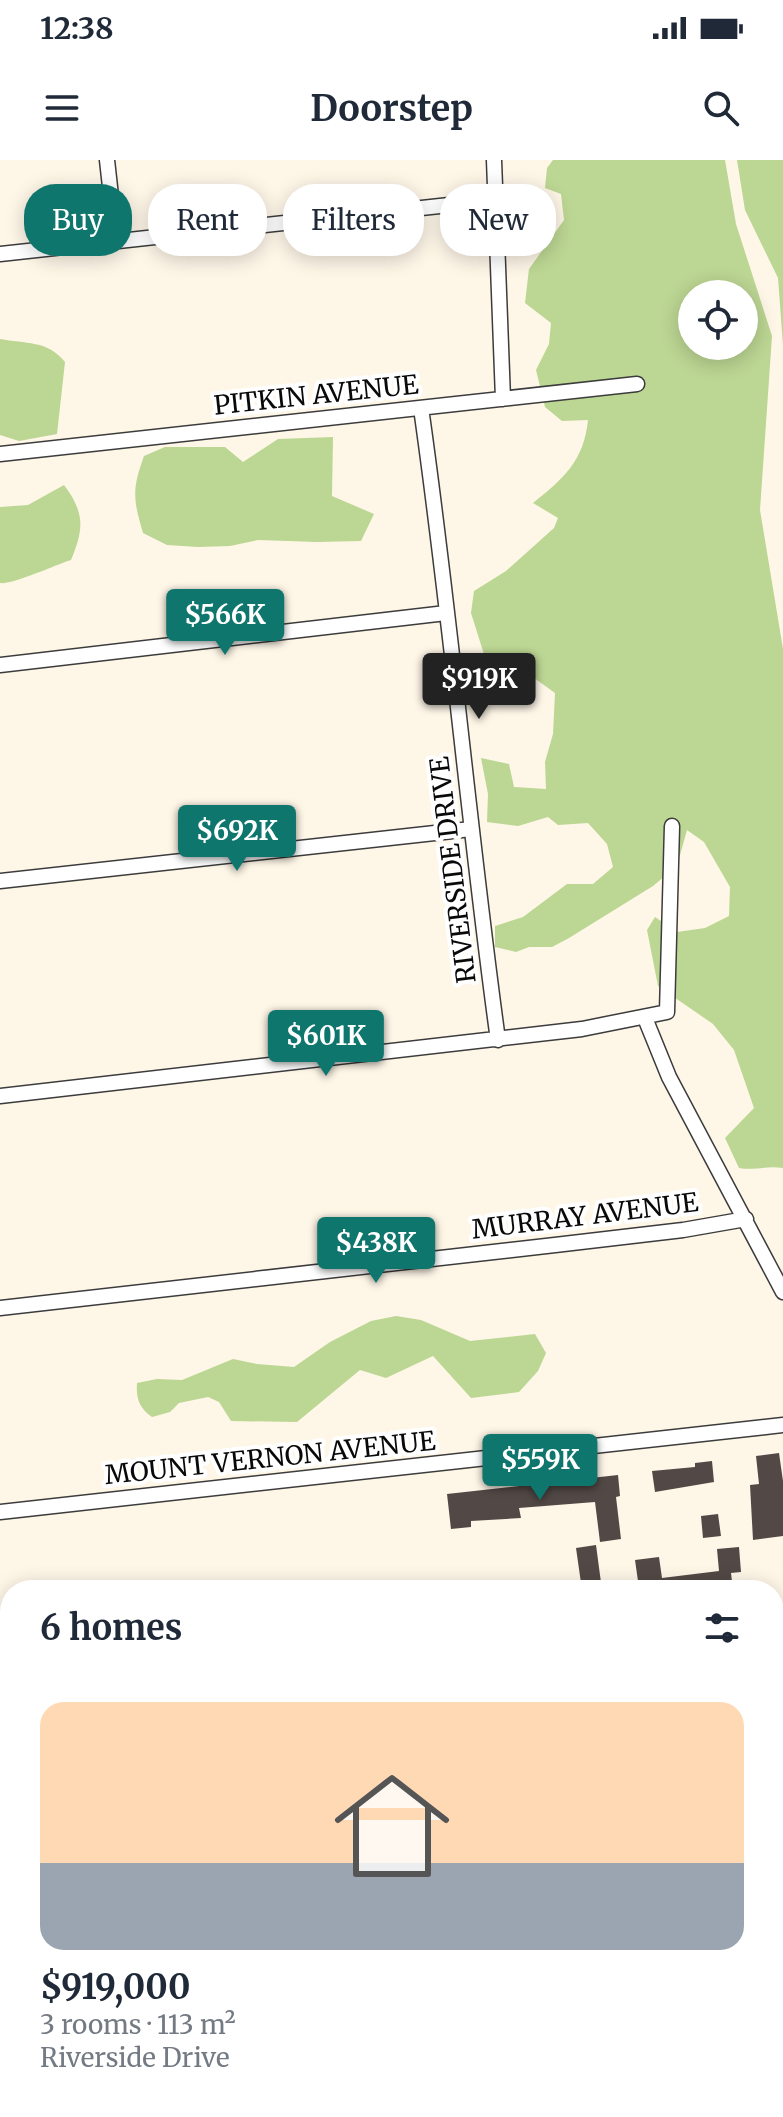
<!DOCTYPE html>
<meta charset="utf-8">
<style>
body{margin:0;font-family:Merriweather,serif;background:#f2f2f3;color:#1f2937;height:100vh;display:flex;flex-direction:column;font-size:30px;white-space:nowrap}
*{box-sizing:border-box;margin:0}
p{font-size:26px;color:#747a83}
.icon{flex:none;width:44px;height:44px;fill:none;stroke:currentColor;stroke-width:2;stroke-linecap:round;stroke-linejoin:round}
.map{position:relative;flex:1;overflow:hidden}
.side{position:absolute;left:0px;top:1420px;width:784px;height:538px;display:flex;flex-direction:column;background:#fff;border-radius:32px 32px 0 0;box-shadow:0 4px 20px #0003}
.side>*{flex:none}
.top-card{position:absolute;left:24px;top:24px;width:736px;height:72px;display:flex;gap:16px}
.controls{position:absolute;left:678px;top:120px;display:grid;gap:16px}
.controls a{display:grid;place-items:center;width:80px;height:80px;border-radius:50%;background:#fff;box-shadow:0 4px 20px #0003;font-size:40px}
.price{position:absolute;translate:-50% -68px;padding:0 18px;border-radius:8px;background:#0f766e;color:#fff;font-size:26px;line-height:52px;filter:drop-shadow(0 2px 4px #0008)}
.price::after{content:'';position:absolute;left:50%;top:48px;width:24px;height:18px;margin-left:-12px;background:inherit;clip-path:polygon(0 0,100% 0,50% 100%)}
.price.selected{background:#222;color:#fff}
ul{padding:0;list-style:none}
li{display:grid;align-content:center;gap:16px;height:424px;padding:0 40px}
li+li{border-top:2px solid #e0e1e3}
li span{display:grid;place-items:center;height:248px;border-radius:24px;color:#555}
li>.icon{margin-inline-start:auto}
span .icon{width:144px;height:144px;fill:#fffc;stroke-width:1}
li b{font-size:34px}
h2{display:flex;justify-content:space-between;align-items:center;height:96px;padding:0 40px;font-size:34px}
.tag{padding:0 28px;border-radius:32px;background:#fff;box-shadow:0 4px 20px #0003;font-size:28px;line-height:72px}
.tag.selected{background:#0f766e;color:#fff}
.status{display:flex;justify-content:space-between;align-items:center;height:56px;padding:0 40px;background:#fff;direction:ltr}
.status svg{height:22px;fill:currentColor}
header{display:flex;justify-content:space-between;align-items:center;height:104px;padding:0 40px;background:#fff;font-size:36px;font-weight:700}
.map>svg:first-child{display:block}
.forest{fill:#bcd693;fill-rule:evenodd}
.building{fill:#524946}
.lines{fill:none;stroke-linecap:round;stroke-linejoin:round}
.minor-casing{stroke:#3c3c3c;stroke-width:17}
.minor{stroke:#fff;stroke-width:14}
.labels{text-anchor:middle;stroke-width:8;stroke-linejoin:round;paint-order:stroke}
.street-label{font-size:26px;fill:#090909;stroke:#fff}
</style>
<div class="status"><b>12:38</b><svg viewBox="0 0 49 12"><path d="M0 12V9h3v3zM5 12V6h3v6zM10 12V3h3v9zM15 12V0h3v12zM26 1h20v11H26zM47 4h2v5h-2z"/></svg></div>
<header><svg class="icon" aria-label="menu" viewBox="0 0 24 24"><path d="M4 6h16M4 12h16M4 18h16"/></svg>Doorstep<svg class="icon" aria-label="search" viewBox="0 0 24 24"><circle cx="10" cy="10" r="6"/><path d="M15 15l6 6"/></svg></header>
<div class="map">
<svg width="783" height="1957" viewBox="0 0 783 1957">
<rect width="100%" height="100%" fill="#fef6e7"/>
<path class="forest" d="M553,0H725L736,64L772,176L760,350L783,489V1008C767,1005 755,1011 739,1008L725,978L754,948L734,890L713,864L658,826L647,770L655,757L677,772L705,768L729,756L730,727L704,682L687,670L677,706L653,726L569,778L552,787H529L516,792L495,787V766L523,757L567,724H593L613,707L607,684L588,663L558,665L548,657L518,666L487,662L488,634L481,598L509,604L514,627L546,629L545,602L553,574L555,533L530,515L507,519L488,507L471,453L474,431L506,411L554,368L558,358L533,343C563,319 584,301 588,260L562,261L545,247L536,210L549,184L551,163L525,143L529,109L564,60L561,34L545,28L547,8ZM692,134H744V186H692Z
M737,0H783V185L778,118L745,50Z
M0,179C25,184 48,180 65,202L57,274L19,281L0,275Z
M333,277L332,336L374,354L361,381L317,382L258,380L230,386L198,387L167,385L143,373C133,339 132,329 144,296L165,287H225L243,302L278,279Z
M64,325C85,353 84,369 71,400C55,405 12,425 0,423V347L28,345Z
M396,1156L421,1160L470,1181L535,1174L546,1193L538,1211L519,1232L471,1238L433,1196L386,1218L360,1210L297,1262L231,1261L219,1242L208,1237L179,1243L170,1252L152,1257C139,1248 136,1238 137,1223L157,1219L182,1220L233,1199L257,1204L294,1207L330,1182L371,1161Z"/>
<path class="building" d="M779,1293L783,1321V1376L753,1380L750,1325L759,1324L756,1296Z
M712,1301L714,1322L655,1332L652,1311L695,1307V1303Z
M618,1315L620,1336L616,1337L621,1379L600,1382L595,1342L519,1348L521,1358L471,1361V1367L451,1369L447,1334Z
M718,1354L721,1376L703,1378L701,1356Z
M596,1385L602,1430H582L576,1388Z
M739,1387L741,1412L731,1413L733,1430H633L632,1421H638L635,1400L659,1397L662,1418L719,1411L717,1389Z"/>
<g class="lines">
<defs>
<path id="minor" d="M107,0L116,81
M494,0L503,239
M0,94L495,40
M421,248C451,458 469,670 498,880
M0,294L637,224
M0,505L446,453
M0,721L471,669
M645,858L669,917L783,1132
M0,936L582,869L667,852L672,666
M0,1148L555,1085L683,1070L746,1059
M0,1352L783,1265
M774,1464L783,1463
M0,1552L10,1550
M774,1686L783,1685
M0,1773L10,1772
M774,1908L783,1907
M334,1957L414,1948"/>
</defs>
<use href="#minor" class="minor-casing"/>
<use href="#minor" class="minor"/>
</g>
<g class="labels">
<g class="street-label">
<text transform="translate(316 235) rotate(-6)" y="9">PITKIN AVENUE</text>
<text transform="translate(453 710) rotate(-97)" y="9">RIVERSIDE DRIVE</text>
<text transform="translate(585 1056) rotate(-7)" y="9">MURRAY AVENUE</text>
<text transform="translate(270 1298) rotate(-6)" y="9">MOUNT VERNON AVENUE</text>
</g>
</g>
</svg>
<div class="controls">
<a><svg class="icon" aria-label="locate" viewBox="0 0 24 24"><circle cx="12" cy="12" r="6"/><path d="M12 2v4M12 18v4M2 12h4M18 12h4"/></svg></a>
</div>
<b class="price" style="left:225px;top:497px">$566K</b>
<b class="price selected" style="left:479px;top:561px">$919K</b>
<b class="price" style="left:237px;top:713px">$692K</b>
<b class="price" style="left:326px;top:918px">$601K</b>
<b class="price" style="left:376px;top:1125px">$438K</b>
<b class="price" style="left:540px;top:1342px">$559K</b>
<div class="top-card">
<a class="tag selected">Buy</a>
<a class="tag">Rent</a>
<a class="tag">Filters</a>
<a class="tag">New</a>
</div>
<section class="side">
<h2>6 homes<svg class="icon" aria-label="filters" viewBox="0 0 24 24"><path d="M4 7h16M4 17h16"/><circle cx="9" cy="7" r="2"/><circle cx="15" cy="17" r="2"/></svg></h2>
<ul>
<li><span style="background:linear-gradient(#ffd9b3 65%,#9aa5b1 0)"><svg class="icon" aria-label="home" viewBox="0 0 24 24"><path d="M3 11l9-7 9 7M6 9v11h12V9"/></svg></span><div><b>$919,000</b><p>3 rooms · 113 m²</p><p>Riverside Drive</p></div></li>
</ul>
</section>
</div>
